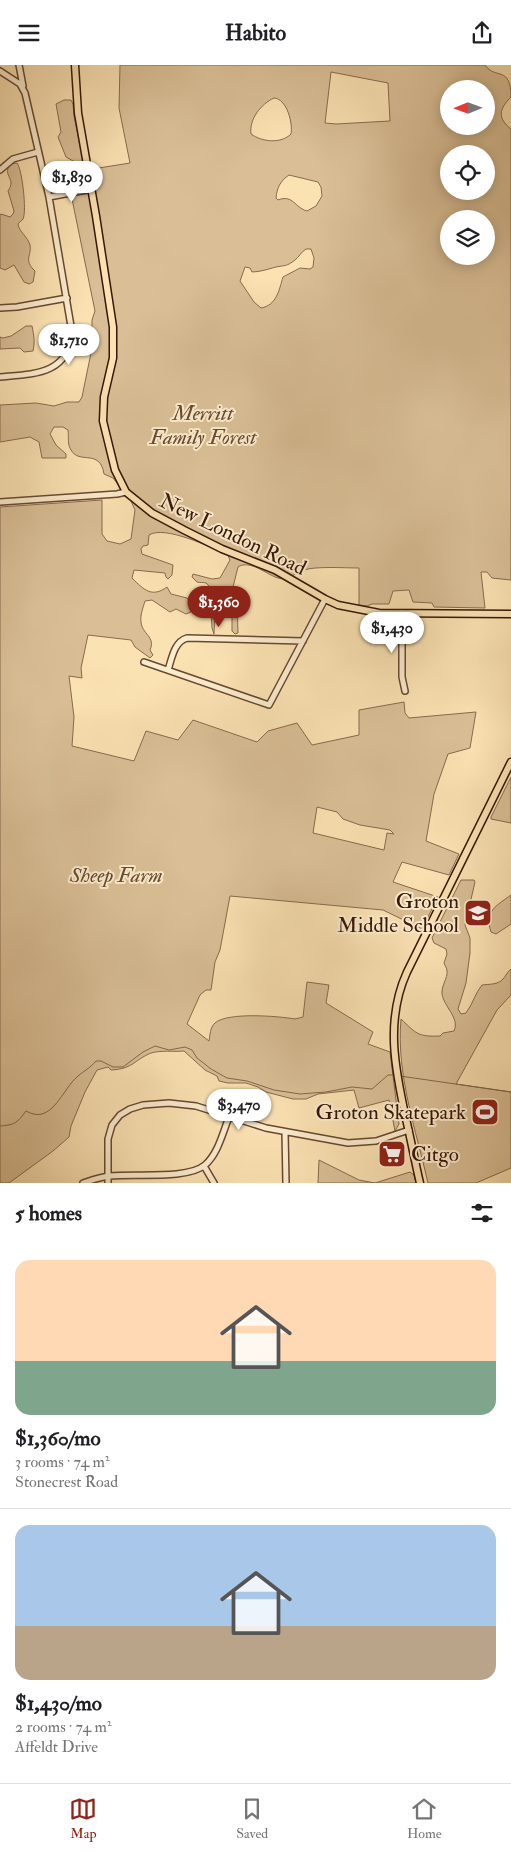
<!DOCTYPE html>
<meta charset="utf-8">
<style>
body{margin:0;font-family:"IM FELL Double Pica",serif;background:#f2f2f2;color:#202124;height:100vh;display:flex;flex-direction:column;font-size:19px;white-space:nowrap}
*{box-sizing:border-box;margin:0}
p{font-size:16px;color:#757577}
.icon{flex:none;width:28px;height:28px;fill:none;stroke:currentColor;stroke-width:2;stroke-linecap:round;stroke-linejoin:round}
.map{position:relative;height:1118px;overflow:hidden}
.details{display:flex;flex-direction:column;background:#fff;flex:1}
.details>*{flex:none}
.needle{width:32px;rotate:269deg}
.controls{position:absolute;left:440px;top:15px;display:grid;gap:10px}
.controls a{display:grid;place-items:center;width:55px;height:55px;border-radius:50%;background:#fff;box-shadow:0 2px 12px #0003;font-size:25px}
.price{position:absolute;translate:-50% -42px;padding:0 11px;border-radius:18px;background:#fff;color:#222;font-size:16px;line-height:32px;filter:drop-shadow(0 1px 2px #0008)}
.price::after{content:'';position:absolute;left:50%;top:30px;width:15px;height:11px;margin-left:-8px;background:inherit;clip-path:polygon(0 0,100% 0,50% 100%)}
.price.current{background:#8f2418;color:#fff}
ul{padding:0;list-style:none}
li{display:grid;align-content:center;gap:10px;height:265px;padding:0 15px}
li+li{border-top:1px solid #e0e0e0}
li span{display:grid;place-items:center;height:155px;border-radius:15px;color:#555}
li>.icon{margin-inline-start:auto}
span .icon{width:90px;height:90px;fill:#fffc;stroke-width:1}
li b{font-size:21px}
h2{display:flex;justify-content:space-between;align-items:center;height:60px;padding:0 15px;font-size:21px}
header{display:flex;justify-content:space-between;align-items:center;height:65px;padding:0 15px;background:#fff;font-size:22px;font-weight:700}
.tab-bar{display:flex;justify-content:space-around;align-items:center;height:70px;border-top:1px solid #e0e0e0;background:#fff;font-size:14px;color:#757577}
.tab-bar a{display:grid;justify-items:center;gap:2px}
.tab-bar .current{color:#8f2418}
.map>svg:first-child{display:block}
.green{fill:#dabf96;stroke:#886a4e;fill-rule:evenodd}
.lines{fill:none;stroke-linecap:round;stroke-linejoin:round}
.stream{stroke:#84674a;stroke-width:1}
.minor-casing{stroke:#674931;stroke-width:8}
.major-casing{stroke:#361606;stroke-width:9}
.minor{stroke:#fcecce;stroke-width:5}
.major{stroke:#fbe2b3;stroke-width:6}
.labels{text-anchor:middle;stroke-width:4;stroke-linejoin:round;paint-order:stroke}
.park-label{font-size:21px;font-style:italic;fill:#674931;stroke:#fcecce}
.street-label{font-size:21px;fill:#361606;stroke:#fcecce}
.poi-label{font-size:21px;fill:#361606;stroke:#fcecce;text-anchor:end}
</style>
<header><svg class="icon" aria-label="menu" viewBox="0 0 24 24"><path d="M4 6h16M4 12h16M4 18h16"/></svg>Habito<svg class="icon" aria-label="share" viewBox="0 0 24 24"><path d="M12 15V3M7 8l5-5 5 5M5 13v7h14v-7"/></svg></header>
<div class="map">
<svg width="511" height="1118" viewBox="0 0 511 1118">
<rect width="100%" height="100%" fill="#fbe2b3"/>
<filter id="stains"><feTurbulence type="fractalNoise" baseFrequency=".004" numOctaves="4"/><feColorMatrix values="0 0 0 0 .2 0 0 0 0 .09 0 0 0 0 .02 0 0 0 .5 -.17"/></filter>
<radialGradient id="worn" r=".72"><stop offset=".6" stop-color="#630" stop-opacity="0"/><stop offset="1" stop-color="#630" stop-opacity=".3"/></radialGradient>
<path class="green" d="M120,0H485C495,15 511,0 511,32C499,44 497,53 511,64V515L492,513L487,507H481L485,543L434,542L432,538L413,537L409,525L393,526L389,539H372L367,541L359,540V503C346,503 315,501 304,505C295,508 288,516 278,513C267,510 250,494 238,502L232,526L237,536L238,568L235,569L232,566V540L227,538L217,541L215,544L214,569L212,563L211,547L206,538C208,533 213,522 206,518C203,517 200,518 197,517L192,512L193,509L212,514L220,513L230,495L228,490C210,482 165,460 149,470L148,480L143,481L141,484L142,489L173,500L172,510L168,514L166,512L165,508L134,505L132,513C144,525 152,533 167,522L171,529L187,533L191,538V547L186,549L176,544L170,547L152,535L145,536C143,543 140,550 141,557C142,569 156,572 150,585L153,590L150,593L135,582L131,575L88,570L81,603L82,613L69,611L74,652L72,681L134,696L146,666L178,675L193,655L257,677L268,666L297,658L312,680L359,670V645L404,637L405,648L409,653L476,647L470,683L448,689L434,729L426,776L459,789L449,810L402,797L393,817L438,832L422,864L383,845L230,831L220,885L215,897L211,925H206L200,930L187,959L209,976C210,971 210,962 215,958C227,947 278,951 295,954L303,952L307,917L329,920L326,938L373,967L368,979L390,987L399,1059L395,1066L389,1035L359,1043L354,1025L318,1029L306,1034H293L266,1027L258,1022L246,1018H228L219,1016L217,1011L205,1005L184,986C174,987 161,985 151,988C134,995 133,1004 111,1005L108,1002L97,1005L85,1027L71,1061L69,1072L53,1086L9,1118H0V442L102,435V469L107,476L120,479L131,474L135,445L131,436L113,413L104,409C100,383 79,400 71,385C67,379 69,372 68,365L63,362H54L50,369L56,380L66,389V393H42L39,377L30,372L0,377V340L36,338L54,341L67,337H79L82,332L92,283V255L95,246L72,134L73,115L79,112L80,106L130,98L119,43ZM331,7L388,18L390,56L336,59L325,58ZM449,24H486V61H449ZM274,33C287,34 293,58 291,69C281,79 262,77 251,69C249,54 261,39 274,33ZM449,89H486V126H449ZM289,110L318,117L321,122L322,131L316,141L307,146C295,143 293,129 278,135L276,133C277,123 280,116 289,110ZM449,154H486V191H449ZM306,184H311L314,193L313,202L310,204L300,203L283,212C279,225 277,240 261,243L254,237L240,216L245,202L250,203L252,207C260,207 268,204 276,202C285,200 286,202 295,195C299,192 301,187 306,184ZM317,742L337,747L343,754L360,760L390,765L394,769L387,768L384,785L313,768Z
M64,35H71L73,39L74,51L84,100L82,101L66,92L58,72L61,67L56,39Z
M17,98C22,104 27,146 23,154C22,156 19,157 18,159C19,167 28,172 30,180C32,190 23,195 35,206L33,217L29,219L24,217L14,200L5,205L0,203V150L1,149L10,152L13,149L14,146L8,126C17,113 2,112 10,99Z
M26,261H32C34,270 35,278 33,286L24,287L20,283L0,284V272L3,273L11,271Z
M511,712V758L491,754V752Z
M461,815H474L475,817L465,860L470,873V888L466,918L458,944L461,949L466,948C473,939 475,928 482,920C489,919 498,920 503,914C506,911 507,907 511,904V930L497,945L456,1019L511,1027V1103L476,1118H428C416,1065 396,1009 401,954C416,968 417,972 440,971L443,968L454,966C460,953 444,942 442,929C441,921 448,913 447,906C447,903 445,901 444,898L447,889L446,884L434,878L432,873Z
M511,830V859L496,869L491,867C484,846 496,841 511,830Z
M319,1095L359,1115L375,1118L410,1107L414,1110L416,1118H318Z"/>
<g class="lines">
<path class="stream" d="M400,1011L511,1027
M0,1061C15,1060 17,1058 26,1046C52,1061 62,1024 78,1011C84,1006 90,1003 96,996H101L113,1002H123L143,987L155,981L169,985L185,982L192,985L197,993L211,1004L227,1013L247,1016L274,1025L300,1029L326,1027L352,1022L372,1024L388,1010H394"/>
<defs>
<path id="minor" d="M19,0L23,21
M0,6L20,19L25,28L49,132L72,267C69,310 33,309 0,312
M0,105L13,94L38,87
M47,122L89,114
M49,132L92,124
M0,243L17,242L67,233
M0,437L117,429L126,427
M402,548V612L405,626
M144,597L269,640L325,534
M168,605C172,593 174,577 187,573L303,576
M285,1067L286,1118
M204,1101L214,1118
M83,1118C92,1115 100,1112 110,1111C134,1108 187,1115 205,1100C218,1089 223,1067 229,1052
M108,1118V1074L112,1060L120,1050L130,1044L143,1040L169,1038L196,1041L266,1063L348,1078L376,1076L409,1065"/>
<path id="major" d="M75,0L78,48L96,151L113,262V293L104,332L103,356L115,405L126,427L152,448L184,465L222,484L275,505L325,534L338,540L379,548L511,549
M420,1118C415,1097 411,1075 406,1054C395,1004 385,955 407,907L511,697"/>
</defs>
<use href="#minor" class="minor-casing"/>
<use href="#major" class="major-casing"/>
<use href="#minor" class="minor"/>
<use href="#major" class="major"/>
</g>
<defs>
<symbol id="school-square" viewBox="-11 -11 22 22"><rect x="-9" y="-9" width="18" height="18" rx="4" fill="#8f2418" stroke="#fcecce"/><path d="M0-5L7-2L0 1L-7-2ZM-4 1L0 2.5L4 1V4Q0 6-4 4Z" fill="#fff"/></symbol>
<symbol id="stadium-square" viewBox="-11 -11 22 22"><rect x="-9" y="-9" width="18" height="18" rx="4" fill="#8f2418" stroke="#fcecce"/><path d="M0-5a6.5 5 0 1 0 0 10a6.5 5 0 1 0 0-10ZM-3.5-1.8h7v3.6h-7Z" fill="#fff"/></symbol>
<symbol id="supermarket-square" viewBox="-11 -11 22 22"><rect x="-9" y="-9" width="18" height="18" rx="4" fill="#8f2418" stroke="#fcecce"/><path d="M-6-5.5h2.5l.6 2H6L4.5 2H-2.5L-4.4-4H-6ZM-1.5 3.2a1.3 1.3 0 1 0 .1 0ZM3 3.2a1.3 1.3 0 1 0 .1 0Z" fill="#fff"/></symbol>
</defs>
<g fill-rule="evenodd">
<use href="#school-square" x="462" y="832" width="32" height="32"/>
<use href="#stadium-square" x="469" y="1031" width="32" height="32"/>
<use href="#supermarket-square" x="376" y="1073" width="32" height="32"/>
</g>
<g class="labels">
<g class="park-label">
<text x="203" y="355">Merritt<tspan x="203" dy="24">Family Forest</tspan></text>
<text x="116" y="817">Sheep Farm</text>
</g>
<g class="street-label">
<text transform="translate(233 469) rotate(26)" y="7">New London Road</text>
</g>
<g class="poi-label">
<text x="459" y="843">Groton<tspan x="459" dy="24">Middle School</tspan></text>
<text x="466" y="1054">Groton Skatepark</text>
<text x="411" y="1096" text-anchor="start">Citgo</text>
</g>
</g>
<rect width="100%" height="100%" filter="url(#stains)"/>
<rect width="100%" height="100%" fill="url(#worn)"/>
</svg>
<div class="controls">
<a><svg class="needle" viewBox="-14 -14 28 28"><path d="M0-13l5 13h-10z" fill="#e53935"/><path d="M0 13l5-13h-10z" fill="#757577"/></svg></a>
<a><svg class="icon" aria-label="locate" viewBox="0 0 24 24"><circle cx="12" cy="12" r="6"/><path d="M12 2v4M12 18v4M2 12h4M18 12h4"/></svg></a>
<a><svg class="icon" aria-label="layers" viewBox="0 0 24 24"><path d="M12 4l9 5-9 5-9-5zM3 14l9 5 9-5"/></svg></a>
</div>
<b class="price" style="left:72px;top:138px">$1,830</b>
<b class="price" style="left:69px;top:301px">$1,710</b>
<b class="price current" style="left:219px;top:563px">$1,360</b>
<b class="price" style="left:392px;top:589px">$1,430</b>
<b class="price" style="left:239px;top:1066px">$3,470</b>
</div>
<section class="details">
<h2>5 homes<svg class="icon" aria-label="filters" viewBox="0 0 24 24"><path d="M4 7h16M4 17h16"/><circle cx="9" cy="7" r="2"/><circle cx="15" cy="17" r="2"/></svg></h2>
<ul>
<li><span style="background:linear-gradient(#ffd9b3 65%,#7fa58c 0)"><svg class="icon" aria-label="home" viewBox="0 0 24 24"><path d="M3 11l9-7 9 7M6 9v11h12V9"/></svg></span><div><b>$1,360/mo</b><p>3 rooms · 74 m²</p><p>Stonecrest Road</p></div></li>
<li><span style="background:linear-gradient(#a9c7e8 65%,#b9a48a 0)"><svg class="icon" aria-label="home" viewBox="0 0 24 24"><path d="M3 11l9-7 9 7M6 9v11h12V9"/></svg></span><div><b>$1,430/mo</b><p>2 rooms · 74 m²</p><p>Affeldt Drive</p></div></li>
</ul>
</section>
<nav class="tab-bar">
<a class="current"><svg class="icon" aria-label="map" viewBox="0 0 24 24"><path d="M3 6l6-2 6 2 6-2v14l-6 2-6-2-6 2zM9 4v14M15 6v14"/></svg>Map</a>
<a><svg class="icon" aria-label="saved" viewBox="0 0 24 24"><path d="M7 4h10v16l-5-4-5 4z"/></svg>Saved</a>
<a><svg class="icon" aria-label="home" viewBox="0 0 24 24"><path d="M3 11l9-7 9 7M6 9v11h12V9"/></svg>Home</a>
</nav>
